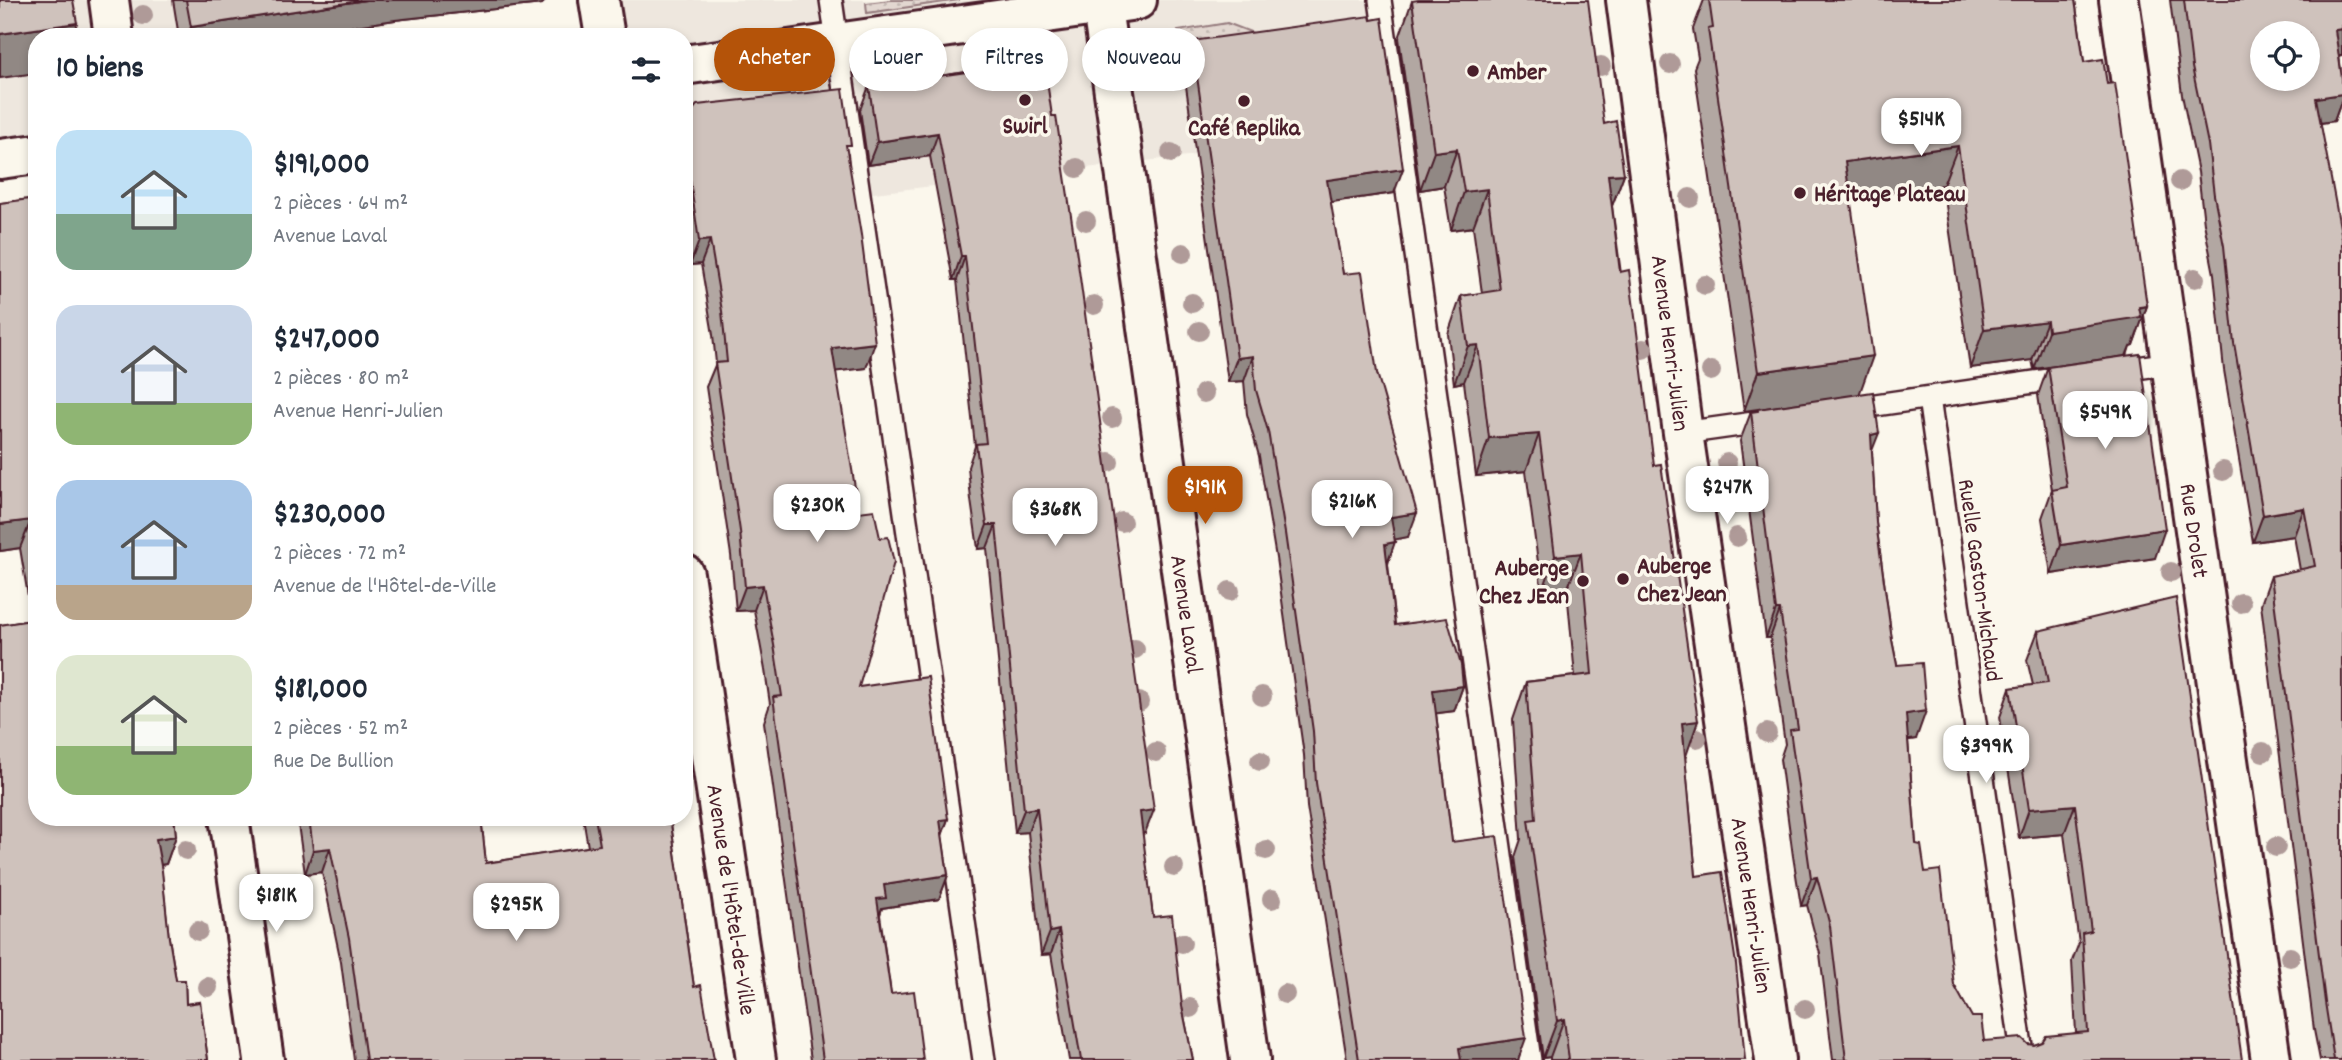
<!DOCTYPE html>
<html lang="fr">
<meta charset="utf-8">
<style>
body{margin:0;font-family:Dekko,sans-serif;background:#f2f2f3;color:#1f2937;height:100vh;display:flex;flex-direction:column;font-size:26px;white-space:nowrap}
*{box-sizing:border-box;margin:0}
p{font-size:23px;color:#747a83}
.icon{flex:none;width:38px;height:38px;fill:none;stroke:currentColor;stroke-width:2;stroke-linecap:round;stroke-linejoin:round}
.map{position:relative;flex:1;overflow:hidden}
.details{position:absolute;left:28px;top:28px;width:665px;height:798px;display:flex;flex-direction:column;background:#fff;border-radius:28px;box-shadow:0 4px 10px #0003}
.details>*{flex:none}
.banner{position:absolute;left:714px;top:28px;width:665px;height:63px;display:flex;gap:14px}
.buttons{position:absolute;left:2250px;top:21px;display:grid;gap:14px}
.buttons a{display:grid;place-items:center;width:70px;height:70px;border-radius:50%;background:#fff;box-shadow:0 4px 10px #0003;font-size:35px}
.price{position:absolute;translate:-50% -60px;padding:0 16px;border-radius:14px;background:#fff;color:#222;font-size:23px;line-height:46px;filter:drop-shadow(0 2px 4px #0008)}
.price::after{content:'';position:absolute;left:50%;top:42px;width:21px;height:16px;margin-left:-10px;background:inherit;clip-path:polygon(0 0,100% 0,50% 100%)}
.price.on{background:#b45309;color:#fff}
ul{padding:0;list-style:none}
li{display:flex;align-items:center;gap:21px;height:175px;padding:0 28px}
li span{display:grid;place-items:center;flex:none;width:196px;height:140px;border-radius:21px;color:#555}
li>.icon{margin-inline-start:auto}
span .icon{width:84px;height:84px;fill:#fffc;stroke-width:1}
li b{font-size:30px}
h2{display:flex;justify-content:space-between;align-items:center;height:84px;padding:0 28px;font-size:30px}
.chip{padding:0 24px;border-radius:32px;background:#fff;box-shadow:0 4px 10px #0003;font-size:24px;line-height:63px}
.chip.on{background:#b45309;color:#fff}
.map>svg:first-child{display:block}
.built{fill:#eee7de}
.grass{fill:url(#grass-dots);stroke:#967b7e;stroke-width:2}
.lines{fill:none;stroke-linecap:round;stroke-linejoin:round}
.service-casing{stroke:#4a1f2b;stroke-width:26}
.minor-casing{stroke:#4a1f2b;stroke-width:44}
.secondary-casing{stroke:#4a1f2b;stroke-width:44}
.service{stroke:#fbf7ec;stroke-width:21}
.minor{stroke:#fbf7ec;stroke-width:38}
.secondary{stroke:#fbf7ec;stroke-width:38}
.tree{fill:#af9a98}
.wall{fill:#b2a7a2;stroke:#4a1f2b;stroke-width:2}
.shaded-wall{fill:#918884;stroke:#4a1f2b;stroke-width:2}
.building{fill:#cfc2bc;stroke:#4a1f2b;stroke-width:2;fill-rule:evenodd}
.poi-dot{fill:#4a1f2b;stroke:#fbf7ec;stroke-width:2.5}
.labels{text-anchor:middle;stroke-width:7;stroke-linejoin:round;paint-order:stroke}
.poi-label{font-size:24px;font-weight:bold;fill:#4a1f2b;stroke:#fbf7ec;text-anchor:start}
.street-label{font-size:24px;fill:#4a1f2b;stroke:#fbf7ec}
</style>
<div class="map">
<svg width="2342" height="1060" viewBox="0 0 2342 1060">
<defs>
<pattern id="grass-dots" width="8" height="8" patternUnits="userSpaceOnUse" patternTransform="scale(1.75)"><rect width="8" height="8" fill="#e2d7d0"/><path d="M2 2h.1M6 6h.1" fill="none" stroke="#c3b8b3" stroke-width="1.8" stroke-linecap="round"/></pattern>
</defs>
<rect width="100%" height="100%" fill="#fbf7ec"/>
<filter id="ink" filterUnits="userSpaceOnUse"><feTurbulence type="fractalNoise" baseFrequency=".0143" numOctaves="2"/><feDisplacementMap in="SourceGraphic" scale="14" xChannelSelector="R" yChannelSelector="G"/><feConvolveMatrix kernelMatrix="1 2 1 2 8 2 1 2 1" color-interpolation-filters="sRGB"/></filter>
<g filter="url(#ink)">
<path class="built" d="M0,0H303L308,37H37V168L0,178Z
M600,0H1367L1372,41L1571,10L1425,173L1373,128L1196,155L756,207L684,218V37H609Z"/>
<path class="grass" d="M890,0H959L867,13L866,3Z
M1227,23L1256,34L1185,45L1180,42L1178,31Z"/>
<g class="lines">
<defs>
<path id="service" d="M831,0L984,1060
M1380,0L1530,1060
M2115,371L2172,363
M1929,398L2023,1060
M1848,409L2069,377
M1683,433L1775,420"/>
<g id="minor">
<path d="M109,0L114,37"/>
<path d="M599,0L605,37"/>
<path id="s1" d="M1101,0L1250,1060"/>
<path id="s2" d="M1626,0L1683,433L1775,1060"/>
<path id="s3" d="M2119,0L2271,1060"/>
<path id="s4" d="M684,574L756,1060"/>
<path d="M229,817L264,1060"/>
</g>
<path id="secondary" d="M684,65L1137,0
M0,159L37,154"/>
</defs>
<use href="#service" class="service-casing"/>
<use href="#minor" class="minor-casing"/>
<use href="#secondary" class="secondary-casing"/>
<use href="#service" class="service"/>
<use href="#minor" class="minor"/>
<use href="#secondary" class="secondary"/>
</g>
<g class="tree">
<circle cx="143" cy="15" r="10"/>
<circle cx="1670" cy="64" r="10"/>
<circle cx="1601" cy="66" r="10"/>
<circle cx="1171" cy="153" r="10"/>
<circle cx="1077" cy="168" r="10"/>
<circle cx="2180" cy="181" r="10"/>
<circle cx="1690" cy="198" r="10"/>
<circle cx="1086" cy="221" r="10"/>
<circle cx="1183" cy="253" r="10"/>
<circle cx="2195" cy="278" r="10"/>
<circle cx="1705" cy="285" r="10"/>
<circle cx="1192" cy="303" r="10"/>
<circle cx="1094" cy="305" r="10"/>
<circle cx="1199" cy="331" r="10"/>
<circle cx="1643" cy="349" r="10"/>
<circle cx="1711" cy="371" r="10"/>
<circle cx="1204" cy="393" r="10"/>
<circle cx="1112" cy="418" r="10"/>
<circle cx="1109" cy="462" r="10"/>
<circle cx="1727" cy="463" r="10"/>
<circle cx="2223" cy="471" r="10"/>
<circle cx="1214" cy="492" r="10"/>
<circle cx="1122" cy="522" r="10"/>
<circle cx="1737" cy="537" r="10"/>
<circle cx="2171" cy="572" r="10"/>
<circle cx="1230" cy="591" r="10"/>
<circle cx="2241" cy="603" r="10"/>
<circle cx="1135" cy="649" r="10"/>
<circle cx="1262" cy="696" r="10"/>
<circle cx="1139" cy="702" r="10"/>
<circle cx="1767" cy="733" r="10"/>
<circle cx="1697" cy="738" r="10"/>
<circle cx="1156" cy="752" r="10"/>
<circle cx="2263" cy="752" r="10"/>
<circle cx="1260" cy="761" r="10"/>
<circle cx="2276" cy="847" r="10"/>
<circle cx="186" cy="850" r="10"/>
<circle cx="1266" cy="850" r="10"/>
<circle cx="1174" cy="867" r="10"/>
<circle cx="1272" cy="899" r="10"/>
<circle cx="286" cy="909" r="10"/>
<circle cx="198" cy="931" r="10"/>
<circle cx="1182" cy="943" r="10"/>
<circle cx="2290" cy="957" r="10"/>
<circle cx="208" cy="987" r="10"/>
<circle cx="1285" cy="994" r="10"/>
<circle cx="1190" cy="1008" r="10"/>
<circle cx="1805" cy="1009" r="10"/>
</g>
<path class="wall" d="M173,0H546L542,4L395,20L283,37H179Z
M1704,0H2075L2084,62L2107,84L2147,306L2133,345L2130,346L2127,356L2155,558L2051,574L2042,518L2052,490L2038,395L2048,367L2034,369L2032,360L1970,368L1943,185L1850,199L1859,394L1872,452L1876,523L1892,640L1897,665L1916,739L1908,740L1916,844L1925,872L1954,985L1984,1041L2034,1045L2076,1033L2072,961L2079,943L2064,834L2019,838L2000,717L2010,688L2033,685L2027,660L2038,631L2242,1060H1833L1820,954L1807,905L1801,906L1793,856L1780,759L1785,744L1770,638H1766L1740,441L1751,412L1757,411L1758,409L1744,411L1694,68L1698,58L1693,29Z
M2170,0H2342L2339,55L2342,78V99L2334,121L2320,123L2342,1060H2320L2314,1030L2261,604L2271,576L2300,570L2294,536L2253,542L2224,370L2214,274L2204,223L2198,172L2182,95Z
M1412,1L1604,124L1624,174L1612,206L1685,757L1696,876L1745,1060H1550V1057L1543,1058L1515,857L1521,839L1513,720L1526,682L1575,676L1567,590L1542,593L1526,471L1476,476L1464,382L1454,384L1448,334L1461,296L1482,293L1473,227L1451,230L1444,186L1420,190L1399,38Z
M1192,41L1394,193L1330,202L1343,274L1377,373L1408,537L1395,539L1388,564L1395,625L1463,686L1454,711L1436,713L1452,842L1518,1060H1347L1307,807L1304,755L1276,558L1259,456L1247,414L1244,381L1228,382L1183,65Z
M1044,61L1145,833L1142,834L1153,917L1182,1006L1193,1060H1069L1051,954L1041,955L1028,832L1015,833L987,548L978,549L971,500L968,467L975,446L957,280H953L930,156L868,165L860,110L869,86Z
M684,120L848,154L866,368L836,371L859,687L948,819L942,836L948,875L939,899L882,908L880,915L891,994L923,1060H811L764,722L770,704L765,670L754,610L736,611L731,555L706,387L716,363L713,335L701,264L690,265L684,226Z
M37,198V817H174L176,836L166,864L161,865L169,938L176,980H185L186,1004L200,1002L208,1060H0V625L32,620L20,548L0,551V203Z
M297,817H481L486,863L588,847L583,817H670L694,987L714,1060H354L341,962L322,872L305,874Z"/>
<path class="shaded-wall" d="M366,0H546L542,4L395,20L283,37H187L191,27Z
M77,23L72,37H37V73L0,78V34Z
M2342,29V55L2325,57L2335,30Z
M2342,94V99L2334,121L2306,125L2316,98Z
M938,133L930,156L868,165L877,142Z
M1958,146L1943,185L1831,201L1845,162Z
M1457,149L1444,186L1420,190L1434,152Z
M1403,169L1394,193L1318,204L1327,180Z
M1624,174L1610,211L1608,175Z
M1487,189L1473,227L1451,230L1464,192Z
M710,240L701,264L690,265L699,241Z
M961,256H965L957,280H953Z
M2147,306L2133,345L2130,346L2126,356L2034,369L2048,331Z
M2047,321L2032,360L1970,368L1984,329Z
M875,343L866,368L823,373L832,348Z
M1478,345L1464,382L1454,384L1468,346Z
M1253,356L1244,381L1228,382L1237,358Z
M1873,356L1859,395L1744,411L1758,372Z
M1879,433L1868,461L1871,435Z
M1539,434L1526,471L1476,476L1489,438Z
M2304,508L2294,536L2253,542L2263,515Z
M1417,513L1408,537L1383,542L1391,517Z
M31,520L20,548L0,551V524Z
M987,525H996L987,548L978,549Z
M2165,529L2155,558L2051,574L2061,545Z
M1395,542L1386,567L1385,544Z
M1581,553L1567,590L1542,593L1555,556Z
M763,585L754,610L736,611L745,587Z
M1776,610H1780L1770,638H1766Z
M1463,686L1454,711L1424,715L1433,690Z
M1926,711L1916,739L1895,742L1906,714Z
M1698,721L1685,759L1682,723Z
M2075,805L2064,834L2019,838L2029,809Z
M1037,808L1028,832L1015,833L1024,810Z
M1154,810L1145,833L1131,835L1140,812Z
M948,819L939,843L940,820Z
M176,836L166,864L146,867L156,839Z
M330,848L322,872L305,874L313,850Z
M948,875L939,899L882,908L877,922V899L884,885Z
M1817,877L1807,905L1801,906L1811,878Z
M1059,930L1051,954L1041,955L1050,932Z
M1564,1019L1550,1057L1543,1058L1557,1021Z
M1526,1038L1518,1060H1455L1459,1048Z"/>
<path class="building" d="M0,0H73L77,23L0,34Z
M186,0H366L191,27Z
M1418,0H1588L1604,124L1616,121L1624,174L1608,175L1620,272L1629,270L1654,465L1661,464L1698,721L1682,723L1696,876L1722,872L1736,964L1745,1060H1569L1564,1019L1557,1021L1528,820L1536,819L1526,682L1592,674L1581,553L1555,556L1539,434L1489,438L1478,345L1468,346L1461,296L1500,290L1487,189L1464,192L1457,149L1434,152L1412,1Z
M1709,0H2075L2084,62L2103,59L2107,84L2115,83L2147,306L2139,307L2141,317L2048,331L2047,321L1984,329L1958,146L1845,162L1873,356L1758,372L1708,29L1713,28Z
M2184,0H2342V29L2335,30L2342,78V94L2316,98L2342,238V1060H2334L2325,1002L2271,576L2315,566L2304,508L2263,515L2234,343L2224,246L2214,195L2208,144L2192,67ZM2263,33H2308V79H2263Z
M1370,16L1371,20L1382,18L1403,169L1327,180L1343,274L1362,272L1377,373L1417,513L1391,517L1395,542L1385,544L1395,625L1447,618L1461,665L1463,686L1433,690L1452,842L1497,836L1526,1038L1459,1048L1461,1060H1359L1316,783L1313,731L1285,533L1268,431L1256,390L1253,356L1237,358L1192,41Z
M1044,61L1052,116H1056L1077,256L1154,810L1140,812L1153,917L1172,915L1182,1006L1193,1060H1081L1059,930L1050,932L1037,808L1024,810L996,525H987L980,476L976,444L986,443L965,256H961L938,133L877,142L869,86Z
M843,89L851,145H846L861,235L875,343L832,348L859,512L874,510L880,538L888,537L894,562L859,687L928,677L948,819L940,820L948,875L884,885L886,898L877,899L891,994L914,991L923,1060H823L773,697L782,696L774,645L763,585L745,587L740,531L715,363L727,362L722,311L710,240L699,241L684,139V120L697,105Z
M37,198V557L31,520L0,524V203Z
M2140,354L2165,529L2061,545L2052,490L2067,487L2048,367Z
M1873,392L1879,433L1871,435L1876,523L1892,640L1897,665L1922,663L1926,711L1906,714L1916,844L1921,845L1925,872L1940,870L1954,985L1972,1017H1981L1984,1041L2022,1038L2028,1044L2034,1045L2042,1042L2046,1036L2088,1032L2082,933L2091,931L2075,805L2029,809L2010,688L2048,683L2038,631L2176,598L2242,1060H1846L1830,926L1817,877L1811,878L1804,828L1790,730L1798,729L1780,610H1776L1751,412L1758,411V409Z
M37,619V817H174L176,836L156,839L162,871L169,938L176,980H185L186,1004L200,1002L208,1060H0V625Z
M309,817H481L486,863L600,845L595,817H670L694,987L701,985L714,1060H366L349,938L330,848L313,850Z"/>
</g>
<g class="poi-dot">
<circle cx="1473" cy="71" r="7"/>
<circle cx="1025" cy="100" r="7"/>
<circle cx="1244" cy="101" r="7"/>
<circle cx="1800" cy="193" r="7"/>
<circle cx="1623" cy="579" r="7"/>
<circle cx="1583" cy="581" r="7"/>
</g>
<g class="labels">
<g class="poi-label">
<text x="1487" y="79">Amber</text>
<text x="1025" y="133" text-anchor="middle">Swirl</text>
<text x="1244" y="135" text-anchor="middle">Café Replika</text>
<text x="1814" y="201">Héritage Plateau</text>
<text x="1637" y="573">Auberge<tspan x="1637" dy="28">Chez Jean</tspan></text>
<text x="1569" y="575" text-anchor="end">Auberge<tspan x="1569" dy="28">Chez JEan</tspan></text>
</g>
<g class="street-label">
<text dy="8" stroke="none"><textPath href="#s2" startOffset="346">Avenue Henri-Julien</textPath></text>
<text dy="8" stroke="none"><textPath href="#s3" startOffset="536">Rue Drolet</textPath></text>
<text transform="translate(1981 580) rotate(82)" y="8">Ruelle Gaston-Michaud</text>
<text dy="8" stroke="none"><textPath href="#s1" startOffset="620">Avenue Laval</textPath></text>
<text dy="8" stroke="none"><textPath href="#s4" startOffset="329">Avenue de l'Hôtel-de-Ville</textPath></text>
<text dy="8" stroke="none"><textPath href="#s2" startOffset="914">Avenue Henri-Julien</textPath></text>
</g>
</g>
</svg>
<div class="buttons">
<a><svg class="icon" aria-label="locate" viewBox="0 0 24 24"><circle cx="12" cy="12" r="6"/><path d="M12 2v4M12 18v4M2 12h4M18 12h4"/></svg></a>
</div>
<b class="price" style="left:1921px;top:158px">$514K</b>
<b class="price" style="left:2105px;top:451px">$549K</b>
<b class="price on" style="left:1205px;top:526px">$191K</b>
<b class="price" style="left:1727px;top:526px">$247K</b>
<b class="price" style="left:1352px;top:540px">$216K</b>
<b class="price" style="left:817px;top:544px">$230K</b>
<b class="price" style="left:1055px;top:548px">$368K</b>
<b class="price" style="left:1986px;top:785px">$399K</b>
<b class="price" style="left:276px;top:934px">$181K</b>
<b class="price" style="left:516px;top:943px">$295K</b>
<div class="banner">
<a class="chip on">Acheter</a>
<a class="chip">Louer</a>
<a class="chip">Filtres</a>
<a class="chip">Nouveau</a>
</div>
<section class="details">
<h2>10 biens<svg class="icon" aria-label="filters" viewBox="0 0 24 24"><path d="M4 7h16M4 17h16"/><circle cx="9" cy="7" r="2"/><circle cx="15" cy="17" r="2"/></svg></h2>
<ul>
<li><span style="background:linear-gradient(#bfe0f5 60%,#7fa58c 0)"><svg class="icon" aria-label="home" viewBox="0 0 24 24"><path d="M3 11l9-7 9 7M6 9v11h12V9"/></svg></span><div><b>$191,000</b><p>2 pièces · 64 m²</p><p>Avenue Laval</p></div></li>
<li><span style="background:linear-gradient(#c9d6e8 70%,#8fb573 0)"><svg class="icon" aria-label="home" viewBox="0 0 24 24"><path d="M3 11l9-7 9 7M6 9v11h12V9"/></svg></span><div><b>$247,000</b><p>2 pièces · 80 m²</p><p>Avenue Henri-Julien</p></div></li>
<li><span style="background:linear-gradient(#a9c7e8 75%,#b9a48a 0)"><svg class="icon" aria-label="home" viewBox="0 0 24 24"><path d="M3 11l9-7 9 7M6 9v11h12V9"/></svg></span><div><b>$230,000</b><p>2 pièces · 72 m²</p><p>Avenue de l'Hôtel-de-Ville</p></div></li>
<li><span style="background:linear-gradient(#dfe7d0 65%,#8fb573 0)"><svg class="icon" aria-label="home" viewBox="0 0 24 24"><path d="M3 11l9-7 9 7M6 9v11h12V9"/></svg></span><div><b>$181,000</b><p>2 pièces · 52 m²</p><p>Rue De Bullion</p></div></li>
</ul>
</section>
</div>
